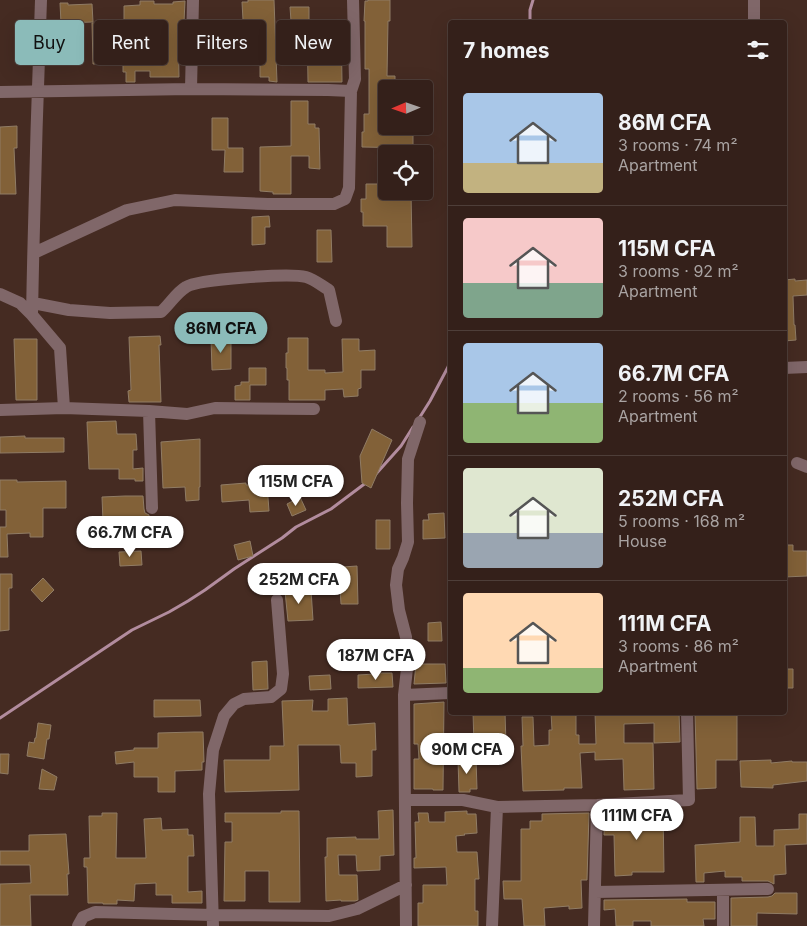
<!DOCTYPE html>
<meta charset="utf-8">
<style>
body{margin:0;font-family:Inter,sans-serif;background:#3f2d27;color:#f1f3f6;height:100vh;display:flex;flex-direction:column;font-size:19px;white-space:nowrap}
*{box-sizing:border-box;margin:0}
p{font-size:16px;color:#a9a3a2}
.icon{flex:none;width:28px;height:28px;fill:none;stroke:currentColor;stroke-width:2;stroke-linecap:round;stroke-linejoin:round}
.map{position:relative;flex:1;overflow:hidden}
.side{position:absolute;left:448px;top:20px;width:339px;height:695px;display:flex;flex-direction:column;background:#34201a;border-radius:5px;box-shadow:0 5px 20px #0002,0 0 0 1px #4e3e39}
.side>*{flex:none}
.hud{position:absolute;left:15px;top:20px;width:358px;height:45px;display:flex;gap:10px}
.needle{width:32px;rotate:268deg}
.tools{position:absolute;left:378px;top:80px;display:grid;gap:10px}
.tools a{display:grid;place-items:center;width:55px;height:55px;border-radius:5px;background:#34201a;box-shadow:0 5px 20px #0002,0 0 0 1px #4e3e39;font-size:25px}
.price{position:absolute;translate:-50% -42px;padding:0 11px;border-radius:18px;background:#fff;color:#222;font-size:16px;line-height:32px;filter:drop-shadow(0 1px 2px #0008)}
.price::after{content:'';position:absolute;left:50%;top:30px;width:15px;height:11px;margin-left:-8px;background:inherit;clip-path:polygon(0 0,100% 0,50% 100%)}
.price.selected{background:#8bbbb9;color:#111}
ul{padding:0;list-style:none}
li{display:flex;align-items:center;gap:15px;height:125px;padding:0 15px}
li+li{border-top:1px solid #4e3e39}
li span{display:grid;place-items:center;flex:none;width:140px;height:100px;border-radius:5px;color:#555}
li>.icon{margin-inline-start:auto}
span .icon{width:60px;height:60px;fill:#fffc;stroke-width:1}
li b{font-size:21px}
h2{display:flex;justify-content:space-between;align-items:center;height:60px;padding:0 15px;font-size:21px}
.chip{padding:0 18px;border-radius:5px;background:#34201a;box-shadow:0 5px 20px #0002,0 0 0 1px #4e3e39;font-size:18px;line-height:45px}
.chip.selected{background:#8bbbb9;color:#111}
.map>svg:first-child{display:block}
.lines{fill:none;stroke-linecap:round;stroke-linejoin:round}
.stream{stroke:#b28c9e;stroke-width:3}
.building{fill:#826138;stroke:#907c65}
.minor{stroke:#806769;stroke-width:12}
</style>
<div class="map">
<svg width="807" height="926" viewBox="0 0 807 926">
<rect width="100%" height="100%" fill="#452b22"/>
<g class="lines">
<path class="stream" d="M530,22V10L533,0
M418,420L430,401L448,367L450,361
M375,475L401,446L413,427
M0,718L132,630L169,612L188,601L205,590L234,569L282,538L296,527L331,509L367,482"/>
</g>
<path class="building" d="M248,0H274L277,82L269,81V77H260V20H243L242,2H248Z
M368,0H390V21H388L387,76H395V89H386V126H411V133H413V148L362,147V132H364V114H369V69H365V21H364L365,1H368Z
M140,1H154V4H173V2L185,1L184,22H178L179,77H150V71H135V82H126V72H123V64H93L92,23L124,22V6L140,5Z
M60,3H68V5L92,4L93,22L61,23Z
M290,7H309V21H291Z
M341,20L342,82H308L307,22Z
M291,101H308V124H315V128H319L320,169L309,168V156H291V194H273V192L260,191V147L291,146Z
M212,118H228V148H243V172H224L225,150H212Z
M17,126V148H14L16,194H0V127Z
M366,184H386V191H411L412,247H387V226H363V212H361V199H366Z
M269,216L270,227H265V244L252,245V217Z
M317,230H331L332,262H317Z
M795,279V281L807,280V295L793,296L794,325H795L796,340L784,341V280Z
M160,336L161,345H159L161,402H129L128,391L131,390L129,337Z
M211,338H231V369L212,370Z
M288,338H308V370H325V373L343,372L342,339H359V351L375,350V370H361V388L358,389V396L344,397L343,389L325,390V400H289V380H287V368H286V353H288Z
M14,339H37V400H16Z
M249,368H266V385H250V400H235V386L241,385V382H249Z
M116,421L117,434H136L137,450H133V469L143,468V481H135V479H119V469H89L87,422Z
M372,429L392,440L371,488L362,483L360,456Z
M25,436V438H64V452L0,453V437Z
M200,439V487H199V500L186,501L185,487L163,488L161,442Z
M0,480H17V482L66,481V508H43V537H30V533L7,534L8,557H0V527H6V510H0Z
M246,483V485L267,484L269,511L250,512L249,500L222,502L221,485Z
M125,496H143L144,509L145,513L149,515V532L118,533V538H108L107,520L103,521L102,497Z
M300,497L306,510L292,516L287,504Z
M444,513L445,538L423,539V520H429L428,514Z
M376,520H390V549H376Z
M250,541L253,556L238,560L234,545Z
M784,545H793V551H807V576L784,577Z
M141,551L142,565L120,566L119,552Z
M357,566L358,604H341L340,588L344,587L343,567Z
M0,574H12V588H9V630L0,631Z
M43,578L54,590L42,602L31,590Z
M294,590V591L311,590L313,620L288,621L285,591Z
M441,622L442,641H428V623Z
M267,661L268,689L253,690L252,662Z
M416,664H445L446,683L414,684Z
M784,669H793V688H784Z
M375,673H392L393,687L358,688V675L375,674Z
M330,675L331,689L310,690L309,676Z
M347,698L348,725L375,723L376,750H372V776L356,777V763H341L340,745H298L299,790L225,792L224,760H270V746H284L282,701L313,700L312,711H328V699Z
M154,700H200L201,716L154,717Z
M444,702L443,790H433V789H414V759H419L418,744H414V704Z
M473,712H505L506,744L474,745Z
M551,712H576V735H579V744H596L595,712H679L680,742L654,743V723L624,724V743H653L654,789L624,790L623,759L595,760V752L580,753L582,788H564V790L523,791L521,746H523L522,717H533L534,746L549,745V730H552Z
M695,712H737V760H716V788L697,789Z
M38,723L51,725L49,739H47L44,759L27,756L29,742L34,743L35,738H36Z
M194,732H203L204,762H202V770L175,771V792H158V777H134V762L116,764L115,752L134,750V748H158V733Z
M0,754H9L8,774L0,773Z
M458,759H476L477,789H470V792H459Z
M771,760V763L792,761V762H807V781L773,785V788L741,787L740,761Z
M42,769L57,777L54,790L39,789Z
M393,810L394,855L380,856V870L357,871L356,855H338L339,875H357L358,900L355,901H341V900L326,901L325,857H327V838L356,837V839H379L378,811Z
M663,810L664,872H632V875L615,876L614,835H604L605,813H632L641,812V811Z
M281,811H299L300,902H269V871H245V901H224L225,842H232V822H225V813H281Z
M467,811V814H476L477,833L464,834L465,835L456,836L457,852H477L479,879H475V911H478V926H418V903H423V885H447L446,867L414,868V858H416L415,822H419L418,813H428L429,822H445V812Z
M102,813H117L116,858H146L144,819L161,818L162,830L188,829V835H193L194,856H188V892L202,891V903H172V895H156V883L135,884L134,901L117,900V904H103V903H88L87,867H84V858H90L89,816H102Z
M589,813L587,880H581L582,908L569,909V906L544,908L545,926H524L522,899H504L503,881H521V829H530V821H542V814Z
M799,814H807V844L785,845L786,874L774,875V884L768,881H742V877H725V871L704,873V882H696L695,845L740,842V817H755L756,846H774V830L799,829Z
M66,834L69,874H67L68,895H30L31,926H0V884L31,883L30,865H0V851H29V835Z
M775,893H797V914L757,913V926H731V898L768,897L772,896Z
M687,899V902H715V919H703L704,926H651V921H633V926H616L615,909L604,910V900Z"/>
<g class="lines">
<path class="minor" d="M754,22V0
M191,89L193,0
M0,92L191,89L328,90L351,91L355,79L353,0
M34,253L127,210L175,200L268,204H334L345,199L349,188L351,91
M0,294L20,303L32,315L60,348L64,408
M33,303L69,310L110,313L161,312C170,304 176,293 186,287C198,279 290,273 306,277C314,279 322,286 329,290L336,321
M32,315C34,210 37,105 41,0
M784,368L807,367
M0,410L64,408L149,411L152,508
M149,411L187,414L215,408L314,409
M797,463L807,467
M404,695L450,693
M405,800H463L497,807
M723,890V926
M595,892L768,889
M78,926L83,917L95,912L213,915L329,916L357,909L406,885
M213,926L209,794L213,750L224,716L234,704L244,699L271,697L281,689L283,674L277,600
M406,926L404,695L408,660L406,637L399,610L396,585L398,569L403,558L408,542L407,503L408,459L420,422
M492,926L497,807L597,805L689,800L687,712
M594,926L597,805"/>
</g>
</svg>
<div class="tools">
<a><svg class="needle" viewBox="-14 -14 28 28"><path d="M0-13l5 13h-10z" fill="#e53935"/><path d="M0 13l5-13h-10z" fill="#a9a3a2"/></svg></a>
<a><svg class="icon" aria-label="locate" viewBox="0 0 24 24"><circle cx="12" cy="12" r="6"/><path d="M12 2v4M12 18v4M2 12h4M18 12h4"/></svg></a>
</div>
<b class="price selected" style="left:221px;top:354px">86M CFA</b>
<b class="price" style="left:296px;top:507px">115M CFA</b>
<b class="price" style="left:130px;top:558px">66.7M CFA</b>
<b class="price" style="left:299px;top:605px">252M CFA</b>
<b class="price" style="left:376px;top:681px">187M CFA</b>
<b class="price" style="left:467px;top:775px">90M CFA</b>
<b class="price" style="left:637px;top:841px">111M CFA</b>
<div class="hud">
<a class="chip selected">Buy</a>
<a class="chip">Rent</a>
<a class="chip">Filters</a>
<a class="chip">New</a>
</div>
<section class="side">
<h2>7 homes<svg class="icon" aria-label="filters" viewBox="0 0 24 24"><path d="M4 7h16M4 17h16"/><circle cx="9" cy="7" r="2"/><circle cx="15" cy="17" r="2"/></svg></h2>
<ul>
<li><span style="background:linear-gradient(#a9c7e8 70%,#c2b280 0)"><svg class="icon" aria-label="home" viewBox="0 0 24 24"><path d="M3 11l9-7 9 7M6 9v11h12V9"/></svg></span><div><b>86M CFA</b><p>3 rooms · 74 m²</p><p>Apartment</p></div></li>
<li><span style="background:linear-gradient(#f6c9c9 65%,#7fa58c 0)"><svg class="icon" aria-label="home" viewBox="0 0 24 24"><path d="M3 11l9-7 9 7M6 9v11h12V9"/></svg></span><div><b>115M CFA</b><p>3 rooms · 92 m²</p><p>Apartment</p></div></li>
<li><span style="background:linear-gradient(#a9c7e8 60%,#8fb573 0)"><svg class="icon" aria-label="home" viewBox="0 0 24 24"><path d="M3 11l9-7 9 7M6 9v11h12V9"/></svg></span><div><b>66.7M CFA</b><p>2 rooms · 56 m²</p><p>Apartment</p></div></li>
<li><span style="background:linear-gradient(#dfe7d0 65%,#9aa5b1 0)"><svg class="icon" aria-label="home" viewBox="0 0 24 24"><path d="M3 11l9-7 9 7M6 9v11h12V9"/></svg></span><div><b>252M CFA</b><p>5 rooms · 168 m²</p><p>House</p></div></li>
<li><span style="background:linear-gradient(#ffd9b3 75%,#8fb573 0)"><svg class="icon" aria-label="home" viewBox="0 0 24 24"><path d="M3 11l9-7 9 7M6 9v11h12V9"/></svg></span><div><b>111M CFA</b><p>3 rooms · 86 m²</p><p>Apartment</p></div></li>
</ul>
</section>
</div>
